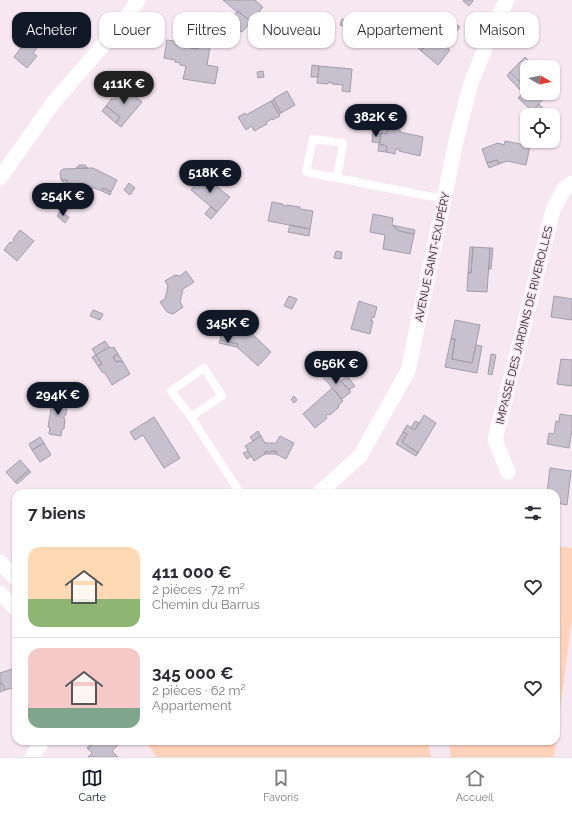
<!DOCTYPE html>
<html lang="fr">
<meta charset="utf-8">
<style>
body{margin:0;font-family:Raleway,sans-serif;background:#f7f7f7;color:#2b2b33;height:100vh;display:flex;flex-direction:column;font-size:15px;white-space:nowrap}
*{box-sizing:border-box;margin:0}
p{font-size:13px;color:#7c7c81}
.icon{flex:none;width:22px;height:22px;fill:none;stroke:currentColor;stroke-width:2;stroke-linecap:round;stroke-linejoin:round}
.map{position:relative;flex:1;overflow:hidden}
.drawer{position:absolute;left:12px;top:489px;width:548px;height:256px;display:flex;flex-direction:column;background:#fff;border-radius:12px;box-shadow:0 1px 3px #0004}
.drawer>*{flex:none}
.hud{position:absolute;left:12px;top:12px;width:548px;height:36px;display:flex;gap:8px}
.needle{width:26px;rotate:99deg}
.buttons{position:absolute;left:520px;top:60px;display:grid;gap:8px}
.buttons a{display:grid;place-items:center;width:40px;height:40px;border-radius:8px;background:#fff;box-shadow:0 1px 3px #0004;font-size:20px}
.price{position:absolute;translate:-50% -34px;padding:0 9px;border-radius:14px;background:#111827;color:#fff;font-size:13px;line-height:26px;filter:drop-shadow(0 1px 2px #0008)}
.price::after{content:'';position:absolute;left:50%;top:24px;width:12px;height:9px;margin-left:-6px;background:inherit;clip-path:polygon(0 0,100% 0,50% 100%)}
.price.on{background:#222;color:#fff}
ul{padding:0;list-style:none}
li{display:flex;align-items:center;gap:12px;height:100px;padding:0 16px}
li+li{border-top:1px solid #e1e1e2}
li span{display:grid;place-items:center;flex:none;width:112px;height:80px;border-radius:12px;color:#555}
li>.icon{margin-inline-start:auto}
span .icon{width:48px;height:48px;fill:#fffc;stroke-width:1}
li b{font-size:17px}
h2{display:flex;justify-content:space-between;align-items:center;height:48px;padding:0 16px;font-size:17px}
.chip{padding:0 14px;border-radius:12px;background:#fff;box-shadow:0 1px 3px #0004;font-size:14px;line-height:36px}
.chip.on{background:#111827;color:#fff}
.menu{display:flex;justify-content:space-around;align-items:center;height:56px;border-top:1px solid #e1e1e2;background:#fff;font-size:11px;color:#7c7c81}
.menu a{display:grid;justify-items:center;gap:2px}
.menu .on{color:#111827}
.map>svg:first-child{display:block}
.green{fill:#ffd2b9}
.building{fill:#c7c0ce;stroke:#a49daa}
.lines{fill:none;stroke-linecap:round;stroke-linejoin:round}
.lane{stroke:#fff;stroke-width:8}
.street{stroke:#fff;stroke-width:15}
.labels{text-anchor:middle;stroke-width:3.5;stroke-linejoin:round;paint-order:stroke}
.street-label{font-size:11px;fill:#1e181b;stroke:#f7e7f0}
</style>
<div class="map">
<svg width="572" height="757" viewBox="0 0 572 757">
<rect width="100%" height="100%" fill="#f7e7f0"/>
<path class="green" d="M556,546L572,548V617L556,741Z
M145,741H428L431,757H157Z
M448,741H556L554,757H451Z"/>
<path class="building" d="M223,0H255L263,7L251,22L238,11L237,12Z
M464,0H472L473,1L469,6L463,1Z
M238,11L251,22L242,32L228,22Z
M45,15L49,17L39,29L36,26Z
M445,15L460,27L447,42L446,41L444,44L450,50L438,65L421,51L434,35L431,32Z
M300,16L305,20L300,26L295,22Z
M49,17L51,19L49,21L59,29L44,47L40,44L33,53L37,56L27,68L14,57L21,48L19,46L25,39L29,42L33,37L29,34L36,26L39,29Z
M342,19L348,22L346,27L340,25Z
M431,32L434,35L421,51L418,48Z
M179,38L198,41L202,46L197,49L177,45L174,41Z
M167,40L174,41L177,45L197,49L202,46L210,47L207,65L218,67L215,84L183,79L186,66L180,65V63L175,62V60L164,58Z
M525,57L535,67H527L521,61Z
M521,61L527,67V93H543L546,96L532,111L518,98L527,89L510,72Z
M312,65L319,66L318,77H311Z
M319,66L352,69L350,92L342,91L343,85L332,84V83L328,82V84L317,83Z
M263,71L264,77L258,78L257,72Z
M510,72L527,89L523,93L507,76Z
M122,86L142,102L121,127L116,123L120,117L106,106L112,98L114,100L115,98L113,96Z
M287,91L295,105L281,113L273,99Z
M274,100L281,113L279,114L271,101Z
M271,101L280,116L272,120V119L266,122L267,124L254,131L252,126L246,130L238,117L245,113L246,115Z
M539,104L544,109L538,114L533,110Z
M106,106L120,117L116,123L102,111Z
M383,127L388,128L387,134L381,133Z
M388,128L400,130V132L423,137L420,156L399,151V149H396L395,154L386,152L387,146L379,144L381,133L387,134Z
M373,132L381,134L380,143L372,142Z
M505,141L530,146L526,165L507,161L499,164L497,160L487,163L482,149L498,143L504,145Z
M379,144L387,146L386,152L378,151Z
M497,160L499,164L489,168L487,163Z
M79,165H85L88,168H76Z
M93,168L117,180L111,192L103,188L102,191L94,188H81V184L67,185V180H61L60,172L63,169Z
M205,173L218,183L215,186L203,176Z
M203,176L230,197L217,212L191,190Z
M61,180H67V185L81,184L82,191L72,192Z
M129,183L135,188L130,195L124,190Z
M103,188L111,192L110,195L102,191Z
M272,202L283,204V206H285L286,205L300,207V209L313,211L310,229L268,221Z
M211,206L217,212L211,219L205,214Z
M60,212L69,217L65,223L57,216Z
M373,214L393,218L392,225L399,231L414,234L410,254L383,249L385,235L370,232Z
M290,225L310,229L309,236L288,232Z
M392,225L415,230L414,234L399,231Z
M20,230L34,241L17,261L4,250L10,242L12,243L14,240L13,239Z
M470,247H473L471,273H468Z
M473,247L490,248L487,292L467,291L468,273H471Z
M490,248H493L491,269H489Z
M336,251L342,252L341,259L334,258Z
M186,271L194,282L183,289L180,302L183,307L173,314L167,312L160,302L165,299L168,286L165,281L175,275L180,276Z
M289,296L297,299L292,309L284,306Z
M554,296L572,299V320L551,317Z
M359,301L377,307L374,318L372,317L371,321H373L370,334L351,329Z
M93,310L103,314L100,320L90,316Z
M455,320L480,325L472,363L452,359L455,339H451Z
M223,324L247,329L271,352L258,366L237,347L238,344L220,340Z
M451,339H455L452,359L472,363L476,345L482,346L477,373L445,367Z
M220,340L238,344L237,347L219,343Z
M105,341L109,347L96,355L92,349Z
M109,347L112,348L114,347L118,354L113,357L116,362L118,361L123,362L130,374L112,385L105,373L102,372L98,366L102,364L96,355Z
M118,354L123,362L118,361L116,362L113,357Z
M491,354L496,355L492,375L488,374Z
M96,355L102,364L98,366L92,357Z
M561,359L572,360V386L557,384Z
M326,371L341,382V381L351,392L342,399L321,375Z
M347,376L355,386L349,390L341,381Z
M332,388L343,401L338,406L339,407L330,415L328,414L326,416L327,418L315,428L303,414Z
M55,396L66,398L65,404L67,405L66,415H64V419H65L64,429H62L61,436L49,434L50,427H48L52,403H54Z
M294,396L297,400L294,403L291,399Z
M560,414L572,416V430L569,448L547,444L549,433L554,434L556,421L559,422Z
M424,415L436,423L418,453L402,442L407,434L403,432L407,425L415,430Z
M154,417L180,458L164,468L143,435L135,440L130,432Z
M415,421L419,423L415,430L411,428Z
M258,431L261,436L253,441L250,437Z
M403,432L407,434L402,442L418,453L416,456L396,444Z
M261,436L265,443H276L280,436L294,443L286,459L276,454V451L265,452V454L254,461L245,446Z
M40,437L44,443L32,450L29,444Z
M44,443L51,455L40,462L32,450Z
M248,451L251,456L247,459L243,453Z
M276,451V454H265V452Z
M20,460L29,470L15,482L6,472Z
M550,468L571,471L567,505L557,503L556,509V493H547Z
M29,470L31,472L17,484L15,482Z
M41,489L46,493H37Z
M15,668L16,670V687L5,690L2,683L0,684V673Z
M2,683L5,690L0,692V684Z
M93,741H96L88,749L87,748Z
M96,741H122L112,751L118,757H88L92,753L88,749Z"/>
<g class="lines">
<path class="lane" d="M313,139L343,143L337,178L306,172Z
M337,178L443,199
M204,368L222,396L191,417L171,391Z
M191,417L240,493"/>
<path class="street" d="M0,178L53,103L124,21L138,0
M508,472L495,440L553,210L564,189L572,183
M319,493L360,456L408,371L457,137L471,83L497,18L507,0
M0,562L16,579
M0,593L16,609
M32,757L42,741"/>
</g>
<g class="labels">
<g class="street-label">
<text transform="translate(432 257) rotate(-78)" y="4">AVENUE SAINT-EXUPÉRY</text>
<text transform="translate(524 325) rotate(-76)" y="4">IMPASSE DES JARDINS DE RIVEROLLES</text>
</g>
</g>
</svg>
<div class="buttons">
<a><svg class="needle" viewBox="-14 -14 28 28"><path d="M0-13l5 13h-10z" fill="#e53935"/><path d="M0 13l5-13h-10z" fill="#7c7c81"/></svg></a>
<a><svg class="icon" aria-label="locate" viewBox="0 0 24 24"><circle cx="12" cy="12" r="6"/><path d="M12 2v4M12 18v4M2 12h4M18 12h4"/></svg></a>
</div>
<b class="price on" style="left:124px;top:105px">411K €</b>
<b class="price" style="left:376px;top:138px">382K €</b>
<b class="price" style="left:210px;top:194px">518K €</b>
<b class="price" style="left:63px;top:217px">254K €</b>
<b class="price" style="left:228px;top:344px">345K €</b>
<b class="price" style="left:336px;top:385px">656K €</b>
<b class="price" style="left:58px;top:416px">294K €</b>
<div class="hud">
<a class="chip on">Acheter</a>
<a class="chip">Louer</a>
<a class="chip">Filtres</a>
<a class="chip">Nouveau</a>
<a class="chip">Appartement</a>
<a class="chip">Maison</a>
</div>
<section class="drawer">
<h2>7 biens<svg class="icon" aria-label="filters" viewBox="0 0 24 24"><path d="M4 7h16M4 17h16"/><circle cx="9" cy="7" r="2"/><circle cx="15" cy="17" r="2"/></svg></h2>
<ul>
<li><span style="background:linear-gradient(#ffd9b3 65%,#8fb573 0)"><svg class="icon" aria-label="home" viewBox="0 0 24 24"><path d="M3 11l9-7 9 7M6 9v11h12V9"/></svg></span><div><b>411 000 €</b><p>2 pièces · 72 m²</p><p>Chemin du Barrus</p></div><svg class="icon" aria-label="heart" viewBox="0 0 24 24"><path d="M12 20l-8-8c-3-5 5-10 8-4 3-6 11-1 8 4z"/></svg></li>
<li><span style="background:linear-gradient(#f6c9c9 75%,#7fa58c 0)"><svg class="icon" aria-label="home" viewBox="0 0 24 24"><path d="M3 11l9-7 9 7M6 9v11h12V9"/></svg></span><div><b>345 000 €</b><p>2 pièces · 62 m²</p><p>Appartement</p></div><svg class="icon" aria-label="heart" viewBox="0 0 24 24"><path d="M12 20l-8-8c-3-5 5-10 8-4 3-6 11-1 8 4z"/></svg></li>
</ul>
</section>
</div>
<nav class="menu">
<a class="on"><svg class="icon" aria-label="map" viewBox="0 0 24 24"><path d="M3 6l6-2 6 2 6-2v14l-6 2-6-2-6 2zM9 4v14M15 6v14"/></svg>Carte</a>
<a><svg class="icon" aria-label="saved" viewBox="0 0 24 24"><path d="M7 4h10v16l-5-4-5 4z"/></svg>Favoris</a>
<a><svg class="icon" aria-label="home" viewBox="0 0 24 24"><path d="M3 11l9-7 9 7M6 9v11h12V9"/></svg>Accueil</a>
</nav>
